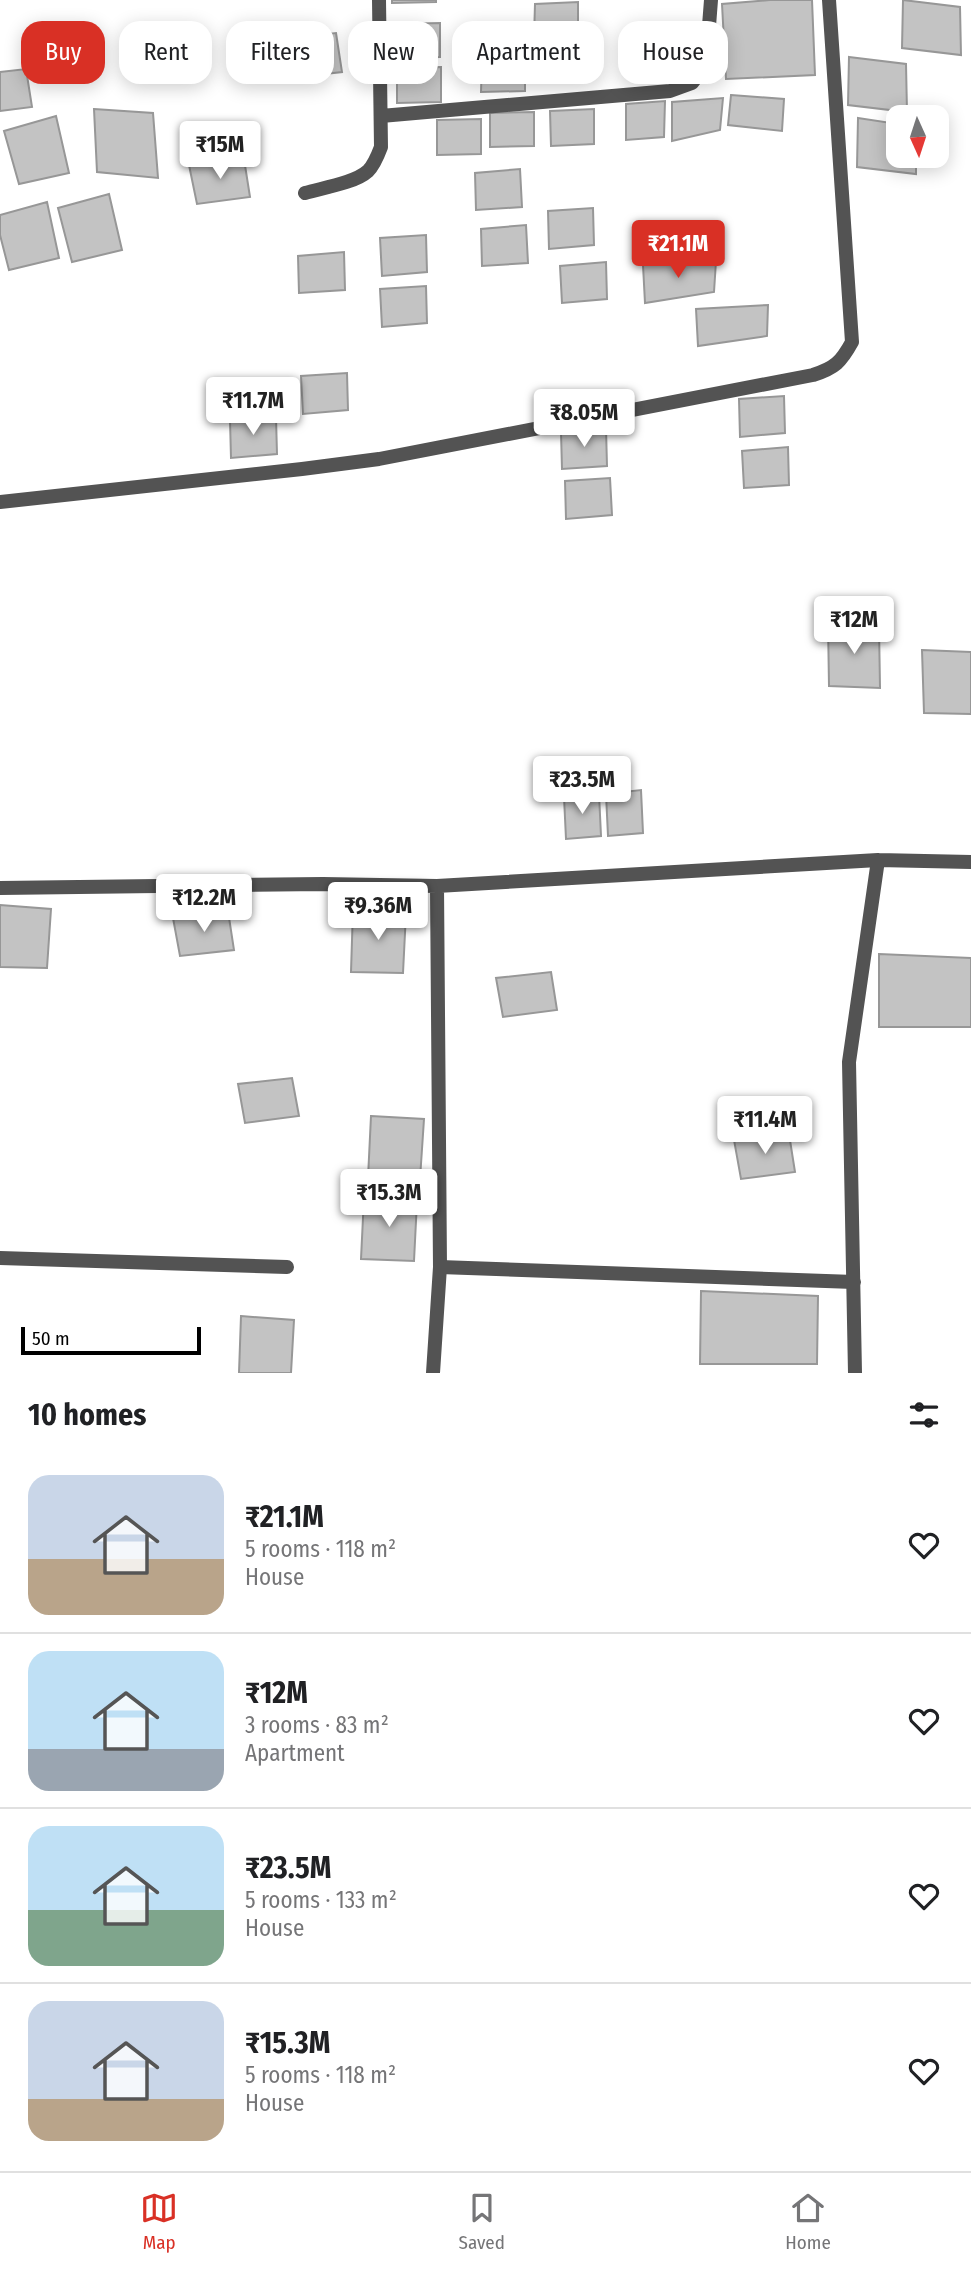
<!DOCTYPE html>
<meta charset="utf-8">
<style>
body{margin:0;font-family:"Fira Sans Condensed",sans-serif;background:#f6f6f6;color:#202124;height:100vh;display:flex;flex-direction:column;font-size:26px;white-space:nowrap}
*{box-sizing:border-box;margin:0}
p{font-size:23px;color:#757577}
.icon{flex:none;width:38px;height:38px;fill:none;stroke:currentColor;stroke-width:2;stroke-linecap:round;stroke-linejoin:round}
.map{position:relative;height:1373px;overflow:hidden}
.side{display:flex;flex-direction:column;background:#fff;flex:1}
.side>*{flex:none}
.guide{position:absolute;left:21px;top:21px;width:929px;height:63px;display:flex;gap:14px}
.needle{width:46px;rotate:177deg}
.fabs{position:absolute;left:886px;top:105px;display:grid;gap:14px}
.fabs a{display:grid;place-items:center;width:63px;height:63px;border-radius:14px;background:#fff;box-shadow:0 4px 18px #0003;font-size:35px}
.scale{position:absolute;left:21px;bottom:18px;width:180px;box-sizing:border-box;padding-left:7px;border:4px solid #000;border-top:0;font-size:19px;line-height:24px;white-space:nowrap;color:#000;-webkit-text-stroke:5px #fff;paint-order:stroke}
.price{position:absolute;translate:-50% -60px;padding:0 16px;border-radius:7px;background:#fff;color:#222;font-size:23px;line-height:46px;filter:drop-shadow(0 2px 4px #0008)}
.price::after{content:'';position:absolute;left:50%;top:42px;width:21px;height:16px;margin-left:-10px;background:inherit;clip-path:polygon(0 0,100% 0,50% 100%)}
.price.current{background:#d93025;color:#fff}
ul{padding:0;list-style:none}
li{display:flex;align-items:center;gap:21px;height:175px;padding:0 28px}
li+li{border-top:2px solid #e0e0e0}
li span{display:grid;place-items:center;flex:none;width:196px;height:140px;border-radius:21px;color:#555}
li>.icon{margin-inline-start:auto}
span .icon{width:84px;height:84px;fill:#fffc;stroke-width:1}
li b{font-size:30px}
h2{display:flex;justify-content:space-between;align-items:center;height:84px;padding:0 28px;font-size:30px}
.pill{padding:0 24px;border-radius:21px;background:#fff;box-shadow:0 4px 18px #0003;font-size:24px;line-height:63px}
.pill.current{background:#d93025;color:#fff}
.menu{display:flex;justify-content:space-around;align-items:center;height:98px;border-top:2px solid #e0e0e0;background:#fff;font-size:19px;color:#757577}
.menu a{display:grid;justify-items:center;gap:4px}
.menu .current{color:#d93025}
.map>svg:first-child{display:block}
.building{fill:#c3c3c3;stroke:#979797;stroke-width:2}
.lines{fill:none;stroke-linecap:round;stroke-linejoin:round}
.street{stroke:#535353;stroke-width:14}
</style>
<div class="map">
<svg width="971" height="1373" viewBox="0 0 971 1373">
<rect width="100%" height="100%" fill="#fff"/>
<path class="building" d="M392,0H436V2L392,3Z
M770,0H812L815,75L726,79L722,4Z
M903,0L960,7L961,55L902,48Z
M578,2V37L534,38L535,4Z
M440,23V57L396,58V24Z
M336,33L342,72L289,78L281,39Z
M525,56V91L481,92L482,57Z
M849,57L906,64L907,112L848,105Z
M441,67V102L397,103V68Z
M26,69L32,107L0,111V72Z
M731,95L784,99L782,131L728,125Z
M723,98L720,130L672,141V102Z
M665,101L664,137L626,140V104Z
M94,109L153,113L158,178L97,172Z
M594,109V144L551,146L550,111Z
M534,112V146L490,147V113Z
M56,116L69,173L19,184L4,131Z
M858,118L898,124V156H916V174L857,167Z
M481,119V154L437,155V120Z
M244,159L250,197L197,204L189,165Z
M520,169L522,207L476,210L475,173Z
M109,194L122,250L72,262L58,208Z
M47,202L59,258L9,270L0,235V215Z
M593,208L594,245L549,249L548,211Z
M526,225L528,263L482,266L481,229Z
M426,235L427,272L382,276L380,238Z
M344,252L345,290L299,293L298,256Z
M716,261L714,292L645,303L643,265Z
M606,262L607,299L562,303L560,266Z
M426,286L427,323L382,327L380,289Z
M768,305L767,336L698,346L696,309Z
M347,373L348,410L303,414L301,376Z
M784,396L785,433L740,437L739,399Z
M276,417L277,454L231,458L230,420Z
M606,428L607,466L562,469L561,432Z
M788,447L789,485L744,488L742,451Z
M610,478L612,515L566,519L565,481Z
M828,623L879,626L880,688L829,686Z
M922,650L971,652V714L924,713Z
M641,790L643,833L608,836L606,794Z
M599,794L601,836L566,839L564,797Z
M0,905L51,909L47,968L0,967Z
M353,909L406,913L403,973L351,972Z
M228,911L234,950L180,956L173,918Z
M879,954L971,958V1027H879Z
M551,972L557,1010L503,1017L496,978Z
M292,1078L299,1116L245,1123L238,1084Z
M371,1116L424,1119L420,1179L368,1178Z
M789,1134L795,1172L741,1179L734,1140Z
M364,1197L417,1201L414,1261L361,1259Z
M701,1291L818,1296L817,1364H700Z
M241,1316L294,1320L291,1373H239Z"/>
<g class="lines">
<path class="street" d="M381,116L670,91L692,83L706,65L711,0
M305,193C322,188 355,183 368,171C374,165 378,155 381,147L379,0
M0,502L302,469L379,459L813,375C835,368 841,362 852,342L829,0
M0,888L323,884L437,886L878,860L971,862
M0,1258L287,1267
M440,1267L854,1282
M433,1373L440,1267L437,886
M855,1373L849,1062L878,860"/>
</g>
</svg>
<div class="fabs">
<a><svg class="needle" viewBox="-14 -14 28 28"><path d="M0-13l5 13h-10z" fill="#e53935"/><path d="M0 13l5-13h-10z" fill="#757577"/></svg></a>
</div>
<div class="scale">50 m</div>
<b class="price" style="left:220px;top:181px">₹15M</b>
<b class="price current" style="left:678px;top:280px">₹21.1M</b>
<b class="price" style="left:253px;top:437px">₹11.7M</b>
<b class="price" style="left:584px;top:449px">₹8.05M</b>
<b class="price" style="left:854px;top:656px">₹12M</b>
<b class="price" style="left:582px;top:816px">₹23.5M</b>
<b class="price" style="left:204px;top:934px">₹12.2M</b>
<b class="price" style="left:378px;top:942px">₹9.36M</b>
<b class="price" style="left:765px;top:1156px">₹11.4M</b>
<b class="price" style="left:389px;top:1229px">₹15.3M</b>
<div class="guide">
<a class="pill current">Buy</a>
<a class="pill">Rent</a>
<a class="pill">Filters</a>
<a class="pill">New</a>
<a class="pill">Apartment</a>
<a class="pill">House</a>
</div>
</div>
<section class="side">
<h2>10 homes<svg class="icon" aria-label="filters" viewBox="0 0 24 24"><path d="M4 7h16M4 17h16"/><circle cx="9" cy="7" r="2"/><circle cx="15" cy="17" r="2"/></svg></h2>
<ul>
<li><span style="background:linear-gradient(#c9d6e8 60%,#b9a48a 0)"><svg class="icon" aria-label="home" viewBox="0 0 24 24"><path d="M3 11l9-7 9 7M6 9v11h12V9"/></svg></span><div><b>₹21.1M</b><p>5 rooms · 118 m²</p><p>House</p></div><svg class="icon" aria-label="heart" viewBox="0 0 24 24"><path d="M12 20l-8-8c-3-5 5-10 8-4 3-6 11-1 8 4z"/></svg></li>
<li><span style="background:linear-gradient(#bfe0f5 70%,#9aa5b1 0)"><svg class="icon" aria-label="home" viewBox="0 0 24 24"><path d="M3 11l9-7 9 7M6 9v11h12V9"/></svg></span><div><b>₹12M</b><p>3 rooms · 83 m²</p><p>Apartment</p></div><svg class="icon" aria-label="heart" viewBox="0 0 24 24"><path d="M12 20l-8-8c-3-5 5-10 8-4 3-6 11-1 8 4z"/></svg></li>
<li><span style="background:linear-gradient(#bfe0f5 60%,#7fa58c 0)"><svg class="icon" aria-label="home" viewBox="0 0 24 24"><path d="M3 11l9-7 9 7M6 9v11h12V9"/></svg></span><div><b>₹23.5M</b><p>5 rooms · 133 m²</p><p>House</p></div><svg class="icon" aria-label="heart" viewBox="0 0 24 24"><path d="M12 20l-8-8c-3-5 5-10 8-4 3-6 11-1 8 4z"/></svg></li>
<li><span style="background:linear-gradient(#c9d6e8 70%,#b9a48a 0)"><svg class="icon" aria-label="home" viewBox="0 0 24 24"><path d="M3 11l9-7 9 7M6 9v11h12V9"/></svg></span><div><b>₹15.3M</b><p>5 rooms · 118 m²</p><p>House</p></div><svg class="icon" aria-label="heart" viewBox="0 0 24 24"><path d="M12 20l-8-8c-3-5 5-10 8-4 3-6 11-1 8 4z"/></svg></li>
</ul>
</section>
<nav class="menu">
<a class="current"><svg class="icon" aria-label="map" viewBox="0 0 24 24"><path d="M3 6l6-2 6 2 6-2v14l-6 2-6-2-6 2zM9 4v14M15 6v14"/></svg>Map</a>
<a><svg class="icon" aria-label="saved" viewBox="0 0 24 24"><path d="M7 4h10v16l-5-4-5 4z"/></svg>Saved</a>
<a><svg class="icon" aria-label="home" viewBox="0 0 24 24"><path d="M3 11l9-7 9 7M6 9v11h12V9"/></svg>Home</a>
</nav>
